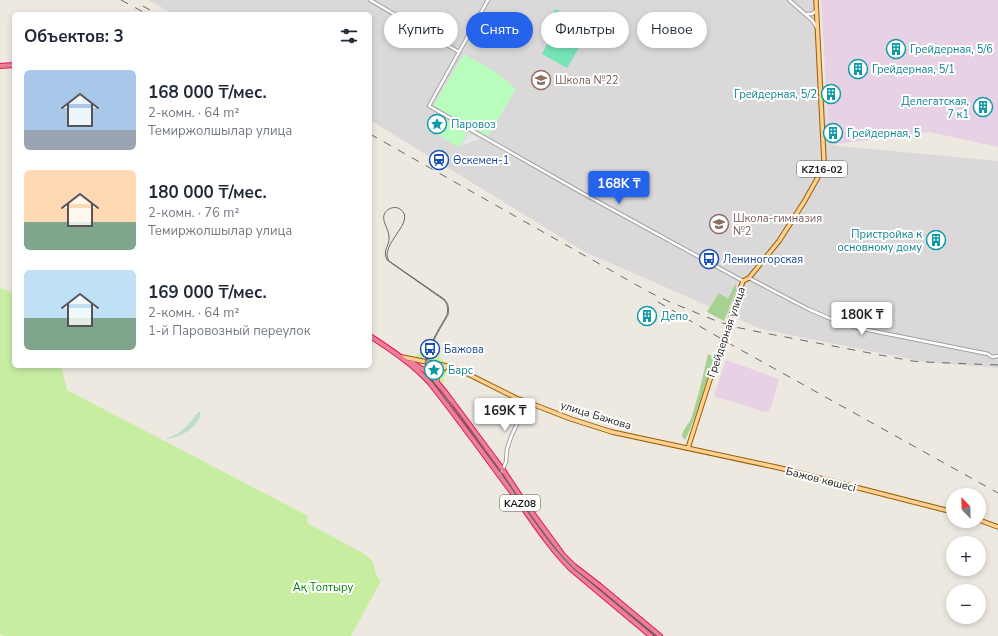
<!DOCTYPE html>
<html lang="ru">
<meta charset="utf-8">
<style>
body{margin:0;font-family:"Nunito Sans",sans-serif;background:#f6f6f7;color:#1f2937;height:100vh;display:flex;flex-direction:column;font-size:15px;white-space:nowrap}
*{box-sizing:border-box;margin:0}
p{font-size:13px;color:#747a83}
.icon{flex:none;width:22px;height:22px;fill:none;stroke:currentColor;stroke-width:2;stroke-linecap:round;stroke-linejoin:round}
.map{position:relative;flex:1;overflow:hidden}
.sheet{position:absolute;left:12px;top:12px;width:360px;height:356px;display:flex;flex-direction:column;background:#fff;border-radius:6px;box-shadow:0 2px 6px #0003}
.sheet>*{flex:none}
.hud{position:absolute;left:384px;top:12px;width:380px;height:36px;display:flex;gap:8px}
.needle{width:26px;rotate:337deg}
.tools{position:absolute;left:946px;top:488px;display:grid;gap:8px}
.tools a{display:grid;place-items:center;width:40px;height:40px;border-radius:50%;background:#fff;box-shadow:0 2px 6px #0003;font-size:20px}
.price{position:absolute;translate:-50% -34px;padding:0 9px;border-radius:4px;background:#fff;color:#222;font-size:13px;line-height:26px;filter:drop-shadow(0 1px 2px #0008)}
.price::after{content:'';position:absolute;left:50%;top:24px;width:12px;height:9px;margin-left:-6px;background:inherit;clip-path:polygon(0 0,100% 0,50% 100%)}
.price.on{background:#2563eb;color:#fff}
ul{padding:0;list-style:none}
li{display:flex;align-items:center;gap:12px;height:100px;padding:0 12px}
li span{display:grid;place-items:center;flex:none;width:112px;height:80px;border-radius:6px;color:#555}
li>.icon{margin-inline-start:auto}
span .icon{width:48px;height:48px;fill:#fffc;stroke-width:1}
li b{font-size:17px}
h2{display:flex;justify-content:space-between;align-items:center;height:48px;padding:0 12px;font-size:17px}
.tag{padding:0 14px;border-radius:18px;background:#fff;box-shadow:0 2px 6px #0003;font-size:14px;line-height:36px}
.tag.on{background:#2563eb;color:#fff}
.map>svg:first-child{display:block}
.residential{fill:#dad8d8}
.industrial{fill:#e8d1e4}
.grass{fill:#c7eda1}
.forest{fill:#a5d191}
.wetland{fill:#bcddcd}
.park{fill:#b8fdbd}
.pitch{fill:#77e4b8}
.parking{fill:#e7e7e7}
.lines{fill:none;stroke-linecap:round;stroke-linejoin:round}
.minor-casing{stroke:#a2a2a2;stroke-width:4.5}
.major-casing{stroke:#936000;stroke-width:5.5}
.highway-casing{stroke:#e2175f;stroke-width:6}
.minor{stroke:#fff;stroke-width:2.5}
.major{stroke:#ffcf94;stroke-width:3.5}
.highway{stroke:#ec8196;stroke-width:4}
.tram{stroke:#696969;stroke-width:1}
.rail{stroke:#696969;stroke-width:1;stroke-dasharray:8 8;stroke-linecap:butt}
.major-bridge-casing{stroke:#936000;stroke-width:5.5;stroke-linecap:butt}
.major-bridge{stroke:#ffcf94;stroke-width:3.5}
.labels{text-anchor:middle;stroke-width:4;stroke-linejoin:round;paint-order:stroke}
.shield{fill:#fff;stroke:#5f5f5f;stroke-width:1}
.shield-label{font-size:10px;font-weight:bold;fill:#1b1b1b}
.culture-label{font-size:11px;fill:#0d838f;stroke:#fff;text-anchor:start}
.education-label{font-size:11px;fill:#785e54;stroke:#fff;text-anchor:start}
.transit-label{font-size:11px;fill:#164399;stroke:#fff;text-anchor:start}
.street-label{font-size:11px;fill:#1b1b1b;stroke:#fff}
.park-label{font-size:11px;fill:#047f0c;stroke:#fff}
</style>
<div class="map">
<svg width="998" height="636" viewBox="0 0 998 636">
<rect width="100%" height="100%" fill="#eee9e0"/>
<path class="residential" d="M148,0H816L829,145L998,161V368L925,362L761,329L585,252L370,120V14H174Z"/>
<path class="industrial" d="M821,0H998V147L929,132L829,145Z
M726,360L779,379L770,411L765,412L714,396Z"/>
<path class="grass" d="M0,288L14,293V366H61L67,390L308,516L307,523L361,552C366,555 371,558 373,563C377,572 373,572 381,581L351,636H4L0,634Z
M429,345L430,346L425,360L414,358L424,349Z
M433,347L445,364L429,361Z
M428,365L441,366V368L435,375L429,371Z
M447,370L449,371L448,374L446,373L443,379L445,381L442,383C438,380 437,374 442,371C443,370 445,370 447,370Z"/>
<path class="forest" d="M735,285H736V290L724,321L707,312C711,305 715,300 719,293L728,299Z
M708,354L714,357C705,384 698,414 685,440L682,436C683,429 688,425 691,419C698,398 703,376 708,354Z"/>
<path class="wetland" d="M198,412H200V417C193,429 187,433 175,437C171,438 169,439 165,439C169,437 174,436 177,434C186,429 192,420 198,412Z"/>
<path class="park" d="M464,54L496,72L516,89L488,136L433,106Z
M433,115L467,133L459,147L426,128Z"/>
<path class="pitch" d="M555,9L590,29L567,68L542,54L550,38L542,33Z"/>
<path class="parking" d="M468,133L480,139L461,146Z"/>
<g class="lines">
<defs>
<path id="minor" d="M370,0L459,52
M488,0L429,106L584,194L743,281
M789,0L813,21L817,28
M807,14H812L816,11
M749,278L808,309L836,321L858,328L988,354L992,357L998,356
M500,475L506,462L507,449L511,437L527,402"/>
<path id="major" d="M733,310L743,281L749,278L779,241L804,202L817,179L822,169L824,161L816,0
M402,357L447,366L462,371L516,398L527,402L571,419L612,432L780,468L953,512
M437,382C436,374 439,371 446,367
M688,448L715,364
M979,520L998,527"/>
<path id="highway" d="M0,66L14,65
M370,336C391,350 413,364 430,383C460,421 488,460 517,499C534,523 550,548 571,569L651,636
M411,362L429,373L445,392L503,470L522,499L563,555L574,566L600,586L660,636"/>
</defs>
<use href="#minor" class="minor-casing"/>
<use href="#major" class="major-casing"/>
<use href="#highway" class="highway-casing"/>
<use href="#minor" class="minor"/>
<use href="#major" class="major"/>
<use href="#highway" class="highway"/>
<path class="tram" d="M655,636L573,568C544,540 524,505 501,473C478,441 454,411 431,380C428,375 426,370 425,365C425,351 440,327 447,315C448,309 448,304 444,300L387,260C382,249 390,246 389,237C389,227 377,217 389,209C393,207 397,207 400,209C418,221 378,245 389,261L444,299C449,304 449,309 448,315C441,327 425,352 427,365C428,381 446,397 455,408C466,423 477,438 487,453C516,491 540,534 573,568L657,636"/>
<path class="rail" d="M121,0L147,14
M143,6L157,14
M370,134L649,292L670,302L714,320L735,327L759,332L912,361L925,362L998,365
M658,302L732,345L998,493"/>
<defs>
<path id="major-bridge" d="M715,364L733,310"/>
</defs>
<use href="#major-bridge" class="major-bridge-casing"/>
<use href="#major-bridge" class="major-bridge"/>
</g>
<defs>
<symbol id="building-ring" viewBox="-11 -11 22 22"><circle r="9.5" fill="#fff" stroke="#0f9aa8" stroke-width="1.5"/><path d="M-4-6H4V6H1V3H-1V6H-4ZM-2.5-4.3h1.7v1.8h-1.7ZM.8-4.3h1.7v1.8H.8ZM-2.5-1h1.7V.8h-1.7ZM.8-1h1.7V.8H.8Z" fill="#0f9aa8"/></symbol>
<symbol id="school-ring" viewBox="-11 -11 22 22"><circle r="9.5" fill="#fff" stroke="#8d6e63" stroke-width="1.5"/><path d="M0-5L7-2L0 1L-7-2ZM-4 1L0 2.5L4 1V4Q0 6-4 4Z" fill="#8d6e63"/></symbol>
<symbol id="sight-ring" viewBox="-11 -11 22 22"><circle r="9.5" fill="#fff" stroke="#0f9aa8" stroke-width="1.5"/><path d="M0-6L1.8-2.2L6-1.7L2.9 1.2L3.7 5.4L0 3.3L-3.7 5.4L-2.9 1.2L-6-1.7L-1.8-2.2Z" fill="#0f9aa8"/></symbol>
<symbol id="station-ring" viewBox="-11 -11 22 22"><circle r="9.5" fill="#fff" stroke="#1a4fb4" stroke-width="1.5"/><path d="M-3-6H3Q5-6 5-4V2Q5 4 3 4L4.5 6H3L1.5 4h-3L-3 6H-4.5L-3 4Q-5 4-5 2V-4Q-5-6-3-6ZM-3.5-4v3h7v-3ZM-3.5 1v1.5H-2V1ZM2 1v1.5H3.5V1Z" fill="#1a4fb4"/></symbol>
<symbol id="bus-ring" viewBox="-11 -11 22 22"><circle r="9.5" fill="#fff" stroke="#1a4fb4" stroke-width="1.5"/><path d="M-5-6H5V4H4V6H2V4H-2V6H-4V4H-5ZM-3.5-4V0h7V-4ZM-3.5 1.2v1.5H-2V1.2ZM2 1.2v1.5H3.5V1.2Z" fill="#1a4fb4"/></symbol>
</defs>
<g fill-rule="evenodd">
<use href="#building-ring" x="885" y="38" width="22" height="22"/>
<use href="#building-ring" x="847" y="58" width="22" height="22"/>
<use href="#school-ring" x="530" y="69" width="22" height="22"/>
<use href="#building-ring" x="820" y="83" width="22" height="22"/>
<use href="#building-ring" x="972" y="96" width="22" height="22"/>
<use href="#sight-ring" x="426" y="113" width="22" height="22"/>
<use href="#building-ring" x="822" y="122" width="22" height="22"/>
<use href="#station-ring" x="428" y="149" width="22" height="22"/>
<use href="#school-ring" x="708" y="213" width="22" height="22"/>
<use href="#building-ring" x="925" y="229" width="22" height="22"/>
<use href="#bus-ring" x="698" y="248" width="22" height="22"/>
<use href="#building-ring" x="636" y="305" width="22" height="22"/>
<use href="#bus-ring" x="419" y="338" width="22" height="22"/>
<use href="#sight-ring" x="423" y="359" width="22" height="22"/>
</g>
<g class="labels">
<g class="shield">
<rect x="797" y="161" width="50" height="16" rx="3"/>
<rect x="500" y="495" width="40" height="16" rx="3"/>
</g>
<g class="shield-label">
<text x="822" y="173">KZ16-02</text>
<text x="520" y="507">KAZ08</text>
</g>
<g class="culture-label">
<text x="910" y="53">Грейдерная, 5/6</text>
<text x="872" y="73">Грейдерная, 5/1</text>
<text x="817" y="98" text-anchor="end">Грейдерная, 5/2</text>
<text x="969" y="105" text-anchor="end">Делегатская,<tspan x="969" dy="13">7 к1</tspan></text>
<text x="451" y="128">Паровоз</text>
<text x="847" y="137">Грейдерная, 5</text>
<text x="922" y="238" text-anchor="end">Пристройка к<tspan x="922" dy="13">основному дому</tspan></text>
<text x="661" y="320">Депо</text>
<text x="448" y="374">Барс</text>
</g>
<g class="education-label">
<text x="555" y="84">Школа №22</text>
<text x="733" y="222">Школа-гимназия<tspan x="733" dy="13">№2</tspan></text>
</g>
<g class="transit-label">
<text x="453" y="164">Өскемен-1</text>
<text x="723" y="263">Лениногорская</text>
<text x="444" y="353">Бажова</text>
</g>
<g class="street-label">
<text transform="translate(726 332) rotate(-71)" y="4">Грейдерная улица</text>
<text transform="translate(596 415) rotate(17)" y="4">улица Бажова</text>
<text transform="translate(821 479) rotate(14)" y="4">Бажов көшесі</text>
</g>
<g class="park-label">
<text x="323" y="591">Ақ Толтыру</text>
</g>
</g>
</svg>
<div class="tools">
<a><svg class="needle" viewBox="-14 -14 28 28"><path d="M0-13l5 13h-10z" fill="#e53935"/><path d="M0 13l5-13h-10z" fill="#747a83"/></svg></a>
<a>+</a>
<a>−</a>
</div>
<b class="price on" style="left:619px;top:205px">168K ₸</b>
<b class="price" style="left:862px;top:336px">180K ₸</b>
<b class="price" style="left:505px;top:432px">169K ₸</b>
<div class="hud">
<a class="tag">Купить</a>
<a class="tag on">Снять</a>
<a class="tag">Фильтры</a>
<a class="tag">Новое</a>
</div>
<section class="sheet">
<h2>Объектов: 3<svg class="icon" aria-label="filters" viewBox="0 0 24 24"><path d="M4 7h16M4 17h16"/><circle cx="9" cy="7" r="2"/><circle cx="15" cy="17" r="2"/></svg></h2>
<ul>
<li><span style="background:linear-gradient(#a9c7e8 75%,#9aa5b1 0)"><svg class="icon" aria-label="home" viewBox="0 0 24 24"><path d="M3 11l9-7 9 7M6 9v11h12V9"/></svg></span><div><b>168 000 ₸/мес.</b><p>2-комн. · 64 m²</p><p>Темиржолшылар улица</p></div></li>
<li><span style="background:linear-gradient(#ffd9b3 65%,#7fa58c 0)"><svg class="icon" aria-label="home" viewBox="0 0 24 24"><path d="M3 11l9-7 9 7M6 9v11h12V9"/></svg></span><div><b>180 000 ₸/мес.</b><p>2-комн. · 76 m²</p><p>Темиржолшылар улица</p></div></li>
<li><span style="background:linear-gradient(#bfe0f5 60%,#7fa58c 0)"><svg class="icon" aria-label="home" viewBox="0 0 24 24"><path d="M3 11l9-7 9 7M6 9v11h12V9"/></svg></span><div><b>169 000 ₸/мес.</b><p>2-комн. · 64 m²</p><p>1-й Паровозный переулок</p></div></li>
</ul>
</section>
</div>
